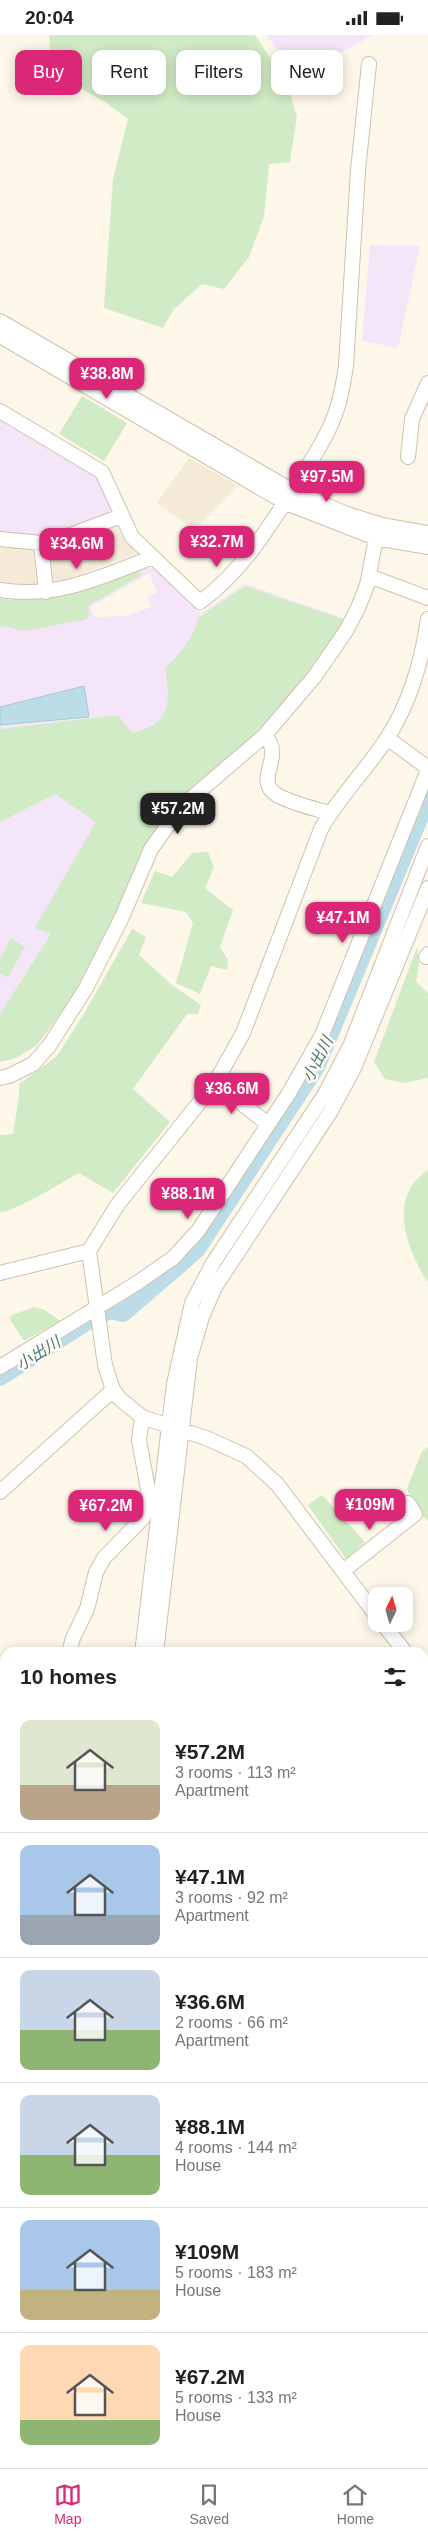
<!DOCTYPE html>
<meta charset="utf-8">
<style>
body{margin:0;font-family:Arial,"Noto Sans JP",sans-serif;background:#f6f6f6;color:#222;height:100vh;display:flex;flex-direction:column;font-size:19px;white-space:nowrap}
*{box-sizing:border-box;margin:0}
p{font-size:16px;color:#767676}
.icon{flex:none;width:28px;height:28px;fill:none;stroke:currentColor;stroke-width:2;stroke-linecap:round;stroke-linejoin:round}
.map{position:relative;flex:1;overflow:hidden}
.sheet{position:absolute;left:0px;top:1612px;width:429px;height:821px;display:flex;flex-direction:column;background:#fff;border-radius:15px 15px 0 0;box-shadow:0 2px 12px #0003}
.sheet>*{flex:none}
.top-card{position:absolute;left:15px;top:15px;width:399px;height:45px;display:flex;gap:10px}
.needle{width:32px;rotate:5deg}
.buttons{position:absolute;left:368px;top:1552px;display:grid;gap:10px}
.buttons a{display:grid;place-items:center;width:45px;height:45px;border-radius:10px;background:#fff;box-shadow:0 2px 12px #0003;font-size:25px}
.price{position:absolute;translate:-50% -42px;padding:0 11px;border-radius:10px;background:#db2777;color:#fff;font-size:16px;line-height:32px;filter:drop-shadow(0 1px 2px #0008)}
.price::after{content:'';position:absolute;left:50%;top:30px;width:15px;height:11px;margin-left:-8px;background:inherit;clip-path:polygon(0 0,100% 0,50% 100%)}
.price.selected{background:#222;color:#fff}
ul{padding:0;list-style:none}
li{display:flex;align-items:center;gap:15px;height:125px;padding:0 20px}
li+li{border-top:1px solid #e0e0e0}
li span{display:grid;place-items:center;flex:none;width:140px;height:100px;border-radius:10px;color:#555}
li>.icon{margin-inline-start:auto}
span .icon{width:60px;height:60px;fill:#fffc;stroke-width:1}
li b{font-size:21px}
h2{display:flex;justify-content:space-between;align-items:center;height:60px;padding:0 20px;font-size:21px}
.chip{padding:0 18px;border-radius:10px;background:#fff;box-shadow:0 2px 12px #0003;font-size:18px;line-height:45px}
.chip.selected{background:#db2777;color:#fff}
.status{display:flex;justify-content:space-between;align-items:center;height:35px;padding:0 25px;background:#fff;direction:ltr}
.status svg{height:14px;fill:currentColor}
.tab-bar{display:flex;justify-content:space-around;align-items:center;height:70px;border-top:1px solid #e0e0e0;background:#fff;font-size:14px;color:#767676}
.tab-bar a{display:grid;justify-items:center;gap:2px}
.tab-bar .selected{color:#db2777}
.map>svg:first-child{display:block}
.residential{fill:#f4ead7}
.education{fill:#f4e5f9;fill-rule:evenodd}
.green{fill:#d1ebc6}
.water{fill:#bcdce7;stroke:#a3cad8}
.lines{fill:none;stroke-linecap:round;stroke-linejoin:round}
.river{stroke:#bcdce7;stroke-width:18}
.minor-casing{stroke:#cfc0ae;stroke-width:16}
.minor{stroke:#fff;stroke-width:14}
.labels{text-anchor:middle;stroke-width:5;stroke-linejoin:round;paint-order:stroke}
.water-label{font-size:16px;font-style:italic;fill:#45778b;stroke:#fffaef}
</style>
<div class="status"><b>20:04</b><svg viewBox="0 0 49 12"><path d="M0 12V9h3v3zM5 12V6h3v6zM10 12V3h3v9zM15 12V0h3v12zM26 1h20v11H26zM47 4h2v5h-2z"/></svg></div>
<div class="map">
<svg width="428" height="2433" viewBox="0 0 428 2433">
<rect width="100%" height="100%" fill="#fcf7e8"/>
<path class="residential" d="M189,423L238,451L194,494L157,468Z
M115,488L136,519L52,550L47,513Z
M0,509L34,514L37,553L0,549Z"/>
<path class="education" d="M267,0H373L296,42Z
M370,210L420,211L398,313L362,306Z
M0,381L102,444L112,477L79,492L34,504L0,500Z
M152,533L181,554L201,578L245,549L343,583L232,712L0,1025V561L36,564L76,556L138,534ZM149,538L157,557L147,562L151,572L127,581L94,582L90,572Z"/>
<path class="green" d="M49,0H255L286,47L297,81L290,127L269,129L264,181L249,222L224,254L202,249L174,274L163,293L104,273L113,144L128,84L105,67L51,37Z
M82,361L127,388L104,426L59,399Z
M139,536L142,540L88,571L89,579L87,584L25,596L0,591V564C56,570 87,555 139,536Z
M245,551L345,585L320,627L275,678L241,712L178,766L80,952L37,1010L16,1023L0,1027V979L51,899L35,893L96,787L55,759L0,787V694L118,680L132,698C171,689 171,669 165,633C179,621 194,603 198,583Z
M208,817L214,832L205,853L233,875L220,912L228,925L227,935L211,931L200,959L176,948L193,888L186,877L141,868L155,836L172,842L192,818Z
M132,894L146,902L139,920L172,950L201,970L198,979H187L133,1054L170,1087L113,1158L79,1138C53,1152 29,1169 0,1178V1100L13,1099L19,1061V1049L57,1021L85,977Z
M11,904L25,912L8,942L0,938V924Z
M417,912L419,928L416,947L428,958V1043L404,1048L385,1044L374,1027Z
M428,1134V1245L427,1247C412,1221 394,1183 410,1154C413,1147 422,1140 428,1134Z
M34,1272L45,1275L60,1286L24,1306L9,1283L12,1280Z
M428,1412V1486L418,1478L407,1454L422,1416Z
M322,1460L365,1507L346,1524L308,1470Z
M0,1920L5,1924V2066L0,2065Z
M5,2074V2277H0V2083Z
M424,2090L428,2093V2127L424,2130Z"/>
<path class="water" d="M84,651L89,682L0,690V672Z"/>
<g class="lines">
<path class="river" d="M0,1342L91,1284L110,1275L123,1278L196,1215L316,1032L428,762"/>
<defs>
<path id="minor" d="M0,286L293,456L347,479L382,490L428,498
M0,301L286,468L376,503L428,512
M0,376L102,437L132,502L200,567C242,537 269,492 296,450C309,429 323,409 332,387C340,369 343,350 346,331L358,135L369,29
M408,422L412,384L428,348
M0,504L41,508L57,505L121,481
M41,508L46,557
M369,541L428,563
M0,555C57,564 101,542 153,522
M264,701C287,719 252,746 277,760C293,769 313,773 330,778
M387,703L428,733
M426,922L428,919
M0,1043L9,1041L33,1029L49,1011L86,953L122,882L151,814L182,771L264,701L315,641L346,596L358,573L367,550L376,503
M215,1048L268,1089
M0,1238L89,1216
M0,1332L137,1248L173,1223L198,1196L289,1058L322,1000L428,735
M0,1457L113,1355
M343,1536L415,1479L408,1468
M376,1580L277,1449L246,1421L206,1403L142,1382L120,1364L113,1355L105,1330L89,1216L118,1169L215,1048L243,998L321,794C339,761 367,735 387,703C410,668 422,625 428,584
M383,1589L406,1618
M69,1618L73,1603L87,1574L96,1537L104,1523L143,1483L148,1471L149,1460L139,1405L142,1382
M142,1618L174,1349L192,1268L213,1228L325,1059L351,1009L428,811
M156,1618L190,1323L202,1282L215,1252L331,1076L354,1033L428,853
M424,1640L428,1646
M424,1804L428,1806
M214,2429L225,2433
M123,2433L126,2429
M159,2433L160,2429
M173,2433V2429"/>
</defs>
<use href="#minor" class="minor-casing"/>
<use href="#minor" class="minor"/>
</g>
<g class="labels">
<g class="water-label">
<text transform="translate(317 1024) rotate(-63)" y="6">小出川</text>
<text transform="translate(38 1318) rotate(-32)" y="6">小出川</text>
</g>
</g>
</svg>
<div class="buttons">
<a><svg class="needle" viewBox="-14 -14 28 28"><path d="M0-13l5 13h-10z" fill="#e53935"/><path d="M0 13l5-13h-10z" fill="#767676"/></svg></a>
</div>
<b class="price" style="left:107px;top:365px">¥38.8M</b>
<b class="price" style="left:327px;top:468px">¥97.5M</b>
<b class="price" style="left:217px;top:533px">¥32.7M</b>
<b class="price" style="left:77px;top:535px">¥34.6M</b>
<b class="price selected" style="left:178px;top:800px">¥57.2M</b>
<b class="price" style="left:343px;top:909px">¥47.1M</b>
<b class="price" style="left:232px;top:1080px">¥36.6M</b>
<b class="price" style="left:188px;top:1185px">¥88.1M</b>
<b class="price" style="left:370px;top:1496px">¥109M</b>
<b class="price" style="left:106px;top:1497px">¥67.2M</b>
<div class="top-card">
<a class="chip selected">Buy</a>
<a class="chip">Rent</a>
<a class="chip">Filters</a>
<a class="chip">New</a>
</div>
<section class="sheet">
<h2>10 homes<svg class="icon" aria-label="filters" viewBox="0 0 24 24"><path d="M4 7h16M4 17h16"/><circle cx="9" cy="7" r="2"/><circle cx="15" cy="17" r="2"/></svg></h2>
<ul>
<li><span style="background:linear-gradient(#dfe7d0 65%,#b9a48a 0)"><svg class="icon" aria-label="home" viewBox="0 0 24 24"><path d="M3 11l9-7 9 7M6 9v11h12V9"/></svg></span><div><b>¥57.2M</b><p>3 rooms · 113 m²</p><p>Apartment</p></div></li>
<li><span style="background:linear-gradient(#a9c7e8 70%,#9aa5b1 0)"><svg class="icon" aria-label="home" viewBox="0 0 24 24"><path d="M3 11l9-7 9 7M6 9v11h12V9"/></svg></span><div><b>¥47.1M</b><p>3 rooms · 92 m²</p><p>Apartment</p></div></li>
<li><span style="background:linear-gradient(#c9d6e8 60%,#8fb573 0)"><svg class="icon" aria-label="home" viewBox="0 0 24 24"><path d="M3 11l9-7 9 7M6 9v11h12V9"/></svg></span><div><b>¥36.6M</b><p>2 rooms · 66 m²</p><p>Apartment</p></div></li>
<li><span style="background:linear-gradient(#c9d6e8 60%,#8fb573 0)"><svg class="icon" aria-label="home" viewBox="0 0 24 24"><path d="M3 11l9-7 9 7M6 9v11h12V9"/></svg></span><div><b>¥88.1M</b><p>4 rooms · 144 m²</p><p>House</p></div></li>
<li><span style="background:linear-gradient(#a9c7e8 70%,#c2b280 0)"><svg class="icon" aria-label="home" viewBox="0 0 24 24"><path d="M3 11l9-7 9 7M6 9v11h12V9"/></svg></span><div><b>¥109M</b><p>5 rooms · 183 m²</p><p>House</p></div></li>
<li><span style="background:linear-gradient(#ffd9b3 75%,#8fb573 0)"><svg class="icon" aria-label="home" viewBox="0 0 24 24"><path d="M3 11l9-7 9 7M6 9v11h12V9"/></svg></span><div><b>¥67.2M</b><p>5 rooms · 133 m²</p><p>House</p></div></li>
</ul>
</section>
</div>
<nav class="tab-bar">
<a class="selected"><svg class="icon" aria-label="map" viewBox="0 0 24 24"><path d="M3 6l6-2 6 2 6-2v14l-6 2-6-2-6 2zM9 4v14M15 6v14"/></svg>Map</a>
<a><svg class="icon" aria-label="saved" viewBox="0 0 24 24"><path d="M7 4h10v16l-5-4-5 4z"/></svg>Saved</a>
<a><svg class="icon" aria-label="home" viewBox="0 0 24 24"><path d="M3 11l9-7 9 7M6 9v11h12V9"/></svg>Home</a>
</nav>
